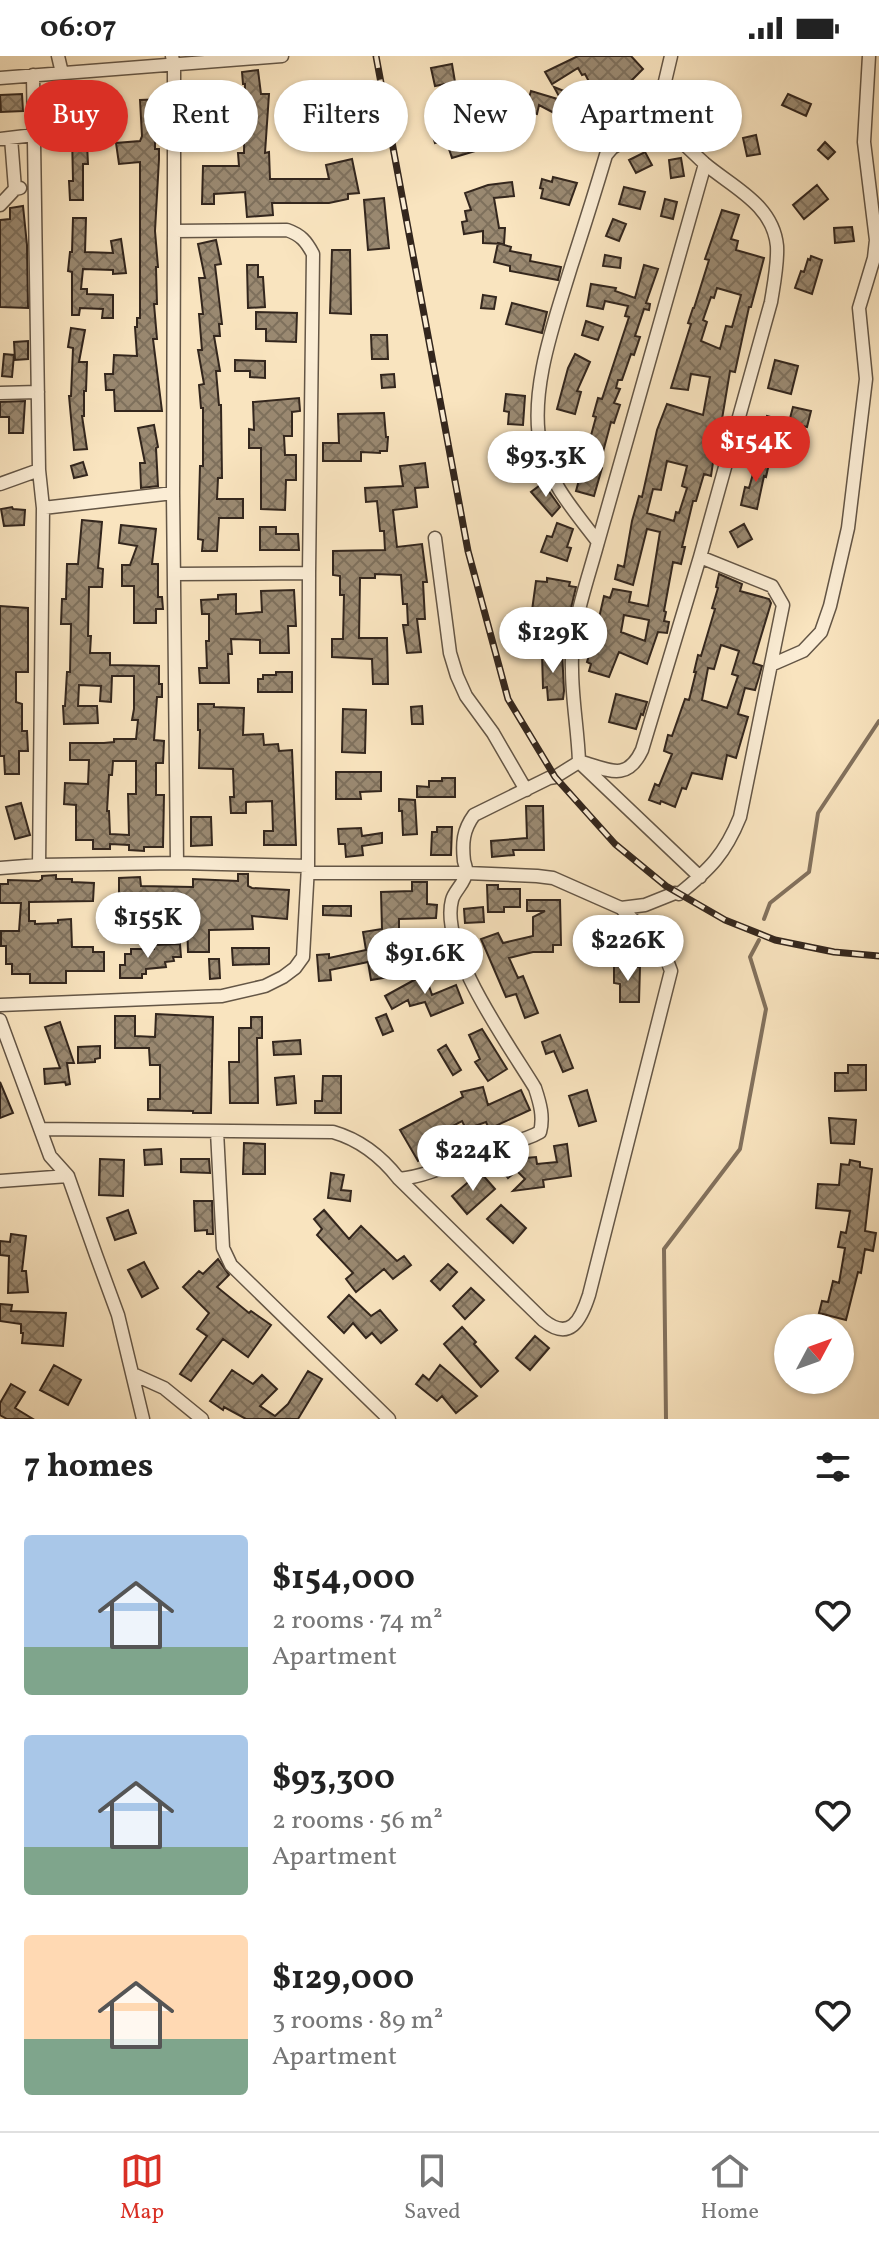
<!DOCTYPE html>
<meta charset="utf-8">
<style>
body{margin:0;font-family:Vollkorn,serif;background:#f2f2f2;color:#222;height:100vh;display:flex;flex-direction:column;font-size:30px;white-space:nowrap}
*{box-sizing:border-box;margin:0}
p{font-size:26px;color:#767676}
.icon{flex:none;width:44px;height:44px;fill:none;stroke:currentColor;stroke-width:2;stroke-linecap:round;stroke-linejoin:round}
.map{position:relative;height:1363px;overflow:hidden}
.panel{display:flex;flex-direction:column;background:#fff;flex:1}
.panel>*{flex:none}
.guide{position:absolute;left:24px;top:24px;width:832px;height:72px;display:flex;gap:16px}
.needle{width:52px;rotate:49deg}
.tools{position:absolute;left:774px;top:1258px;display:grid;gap:16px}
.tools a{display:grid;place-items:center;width:80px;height:80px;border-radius:50%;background:#fff;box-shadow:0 2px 6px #0004;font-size:40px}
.price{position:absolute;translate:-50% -68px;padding:0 18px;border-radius:28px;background:#fff;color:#222;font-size:26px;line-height:52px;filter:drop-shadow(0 2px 4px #0008)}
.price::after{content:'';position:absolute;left:50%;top:48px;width:24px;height:18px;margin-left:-12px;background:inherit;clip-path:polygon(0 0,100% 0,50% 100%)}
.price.on{background:#d93025;color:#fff}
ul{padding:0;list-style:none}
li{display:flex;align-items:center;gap:24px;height:200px;padding:0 24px}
li span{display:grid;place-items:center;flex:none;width:224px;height:160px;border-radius:8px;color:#555}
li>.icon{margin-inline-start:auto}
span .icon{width:96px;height:96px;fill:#fffc;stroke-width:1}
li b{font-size:34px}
h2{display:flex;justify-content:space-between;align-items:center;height:96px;padding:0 24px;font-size:34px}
.tag{padding:0 28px;border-radius:36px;background:#fff;box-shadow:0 2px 6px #0004;font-size:28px;line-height:72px}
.tag.on{background:#d93025;color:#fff}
.status{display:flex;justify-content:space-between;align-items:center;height:56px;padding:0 40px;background:#fff;direction:ltr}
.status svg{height:22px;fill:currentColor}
.tabs{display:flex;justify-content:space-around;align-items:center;height:112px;border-top:2px solid #e0e0e0;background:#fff;font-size:22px;color:#767676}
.tabs a{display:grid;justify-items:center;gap:4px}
.tabs .on{color:#d93025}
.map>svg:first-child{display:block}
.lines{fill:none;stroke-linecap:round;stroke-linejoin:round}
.stream{stroke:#82715d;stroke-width:4}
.building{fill:url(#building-cross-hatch);stroke:#33261d;stroke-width:2;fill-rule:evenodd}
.minor-casing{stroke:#645646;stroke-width:15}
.minor{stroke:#fbedd5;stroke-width:12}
.rail-casing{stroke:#33261d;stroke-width:7}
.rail{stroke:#fbedd5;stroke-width:4;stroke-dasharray:12;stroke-linecap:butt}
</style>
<div class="status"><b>06:07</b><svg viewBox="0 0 49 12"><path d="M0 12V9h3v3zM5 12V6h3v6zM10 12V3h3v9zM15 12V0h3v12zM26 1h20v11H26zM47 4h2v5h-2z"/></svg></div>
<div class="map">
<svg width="879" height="1363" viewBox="0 0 879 1363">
<defs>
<pattern id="building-cross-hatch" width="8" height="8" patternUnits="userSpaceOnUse" patternTransform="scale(2)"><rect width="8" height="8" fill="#9a8971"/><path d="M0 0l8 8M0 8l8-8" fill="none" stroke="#7e705c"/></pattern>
</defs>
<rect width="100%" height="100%" fill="#f9e4bf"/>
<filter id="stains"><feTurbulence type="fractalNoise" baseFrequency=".0025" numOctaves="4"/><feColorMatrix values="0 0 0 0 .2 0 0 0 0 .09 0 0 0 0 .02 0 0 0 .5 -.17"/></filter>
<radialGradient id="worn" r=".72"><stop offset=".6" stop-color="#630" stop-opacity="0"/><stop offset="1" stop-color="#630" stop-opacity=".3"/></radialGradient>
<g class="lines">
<path class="stream" d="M764,863L770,847L809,816L818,757L879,665
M666,1363L664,1193L740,1093L766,953L750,901L759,884"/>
</g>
<path class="building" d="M578,0H631L643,13L628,28L626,26L597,41L585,18L582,19L578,12L552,28L545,16Z
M452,8L455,26L435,30L431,12Z
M258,14L261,38H269L265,97L269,96L270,123H329L326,109L352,103L359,137L348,138V143L329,147H272L273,159L247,161L245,136L214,138V148H202L203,110H239L238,97H244L245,28H243L242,16Z
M505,30L508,44L473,52L470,37Z
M554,31L589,45L584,57L578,55L573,67L539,49L537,58L525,55L531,35L561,44Z
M22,38L23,55L1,56L0,39Z
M788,38L811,48L806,60L782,49Z
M55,39H70L71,47H88V63H112L113,87L87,88L88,108H83V144H70L69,125H73L72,78L56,79V71H50L49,54H55Z
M165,43V69L155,70V93H159V103L155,175L158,211H156L157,248H154L157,283H153L162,355H115L114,334H106L105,318H113L114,299L137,300L135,271H137V262H140V106L119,108L116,87L140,85L142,80L140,44Z
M221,47L222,86L195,87L194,48Z
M462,48L475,95L452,102L446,84L435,87L426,59Z
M336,61L339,86L315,89L313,76L319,75L318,64Z
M756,79L760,98L747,100L743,82Z
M825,86L835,96L828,103L818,94Z
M645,96L652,109L636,117L629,104Z
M681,102L684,120L671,122L669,104Z
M553,121L577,127L569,149L541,142L543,133L540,132L542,123L552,126Z
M512,126L514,140L494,142L499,172H505L504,188L483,187V175L464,178L462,166L467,165L465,155L471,154L465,137L488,129Z
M817,129L828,143L804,163L793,149Z
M624,131L645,136L640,153L619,148Z
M384,142L389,192L368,194L364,144Z
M665,143L677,146L673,163L661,160Z
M23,150L27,189L28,252L0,251V164L10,163V152Z
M722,154L739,159L731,183L738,185L736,194L764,202L751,251H749L735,316L730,315L722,363L725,364L715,393L711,420L704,418L696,445H693L682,491H685L681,508L673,506L664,555L666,556L664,565L669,566L667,577L658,576L647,608L619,596L609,621L589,615L591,608L587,606L590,596L594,597L601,576L596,575L604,540L610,542L613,533L631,536L629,546L648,550L660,476L647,473L633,529L615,523L618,509L624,511L632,465L639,440L642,441L657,374L667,348L703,359L710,321L691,318L688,334L671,332L691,268L688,267L693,252H694L709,204L705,203ZM717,232L741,239L732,271L726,270L720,293L701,285L707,266L703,264L711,241L714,242ZM667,405L687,410L682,430L687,432L679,457L676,456L674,465L647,457L653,433L661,434ZM624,559L649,564L645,585L621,576Z
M73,162H86L85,196L113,197L111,185L121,183L126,217L113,218V214L83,213L81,233H87V238L113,239V262H102L103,253L80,252L79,259H72V216L68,215L70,196H72Z
M613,163L626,168L619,185L606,180Z
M852,171L854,185L835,187L834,172Z
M216,184L221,208L215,209L222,268H219L220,280H214L220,315H216L219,349H221L222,422H218L217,443H243V462H219L217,495H202L203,484L198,483L200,410H203V352H201L199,329L204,328L198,294H202L199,258H203L199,222H205L198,188Z
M498,187L511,191L510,195L531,199L530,205L561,211L558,224L510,215V210L494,206Z
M332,194H350L351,258L330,257Z
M605,199L621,202L620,212L603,210Z
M811,200L822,204L812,238L795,232L801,215L804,216L808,203L810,204Z
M247,209H258V221H263L265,251L248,252Z
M644,209L658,213L646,247L650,248L649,254L644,253L635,280L640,281L634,299L631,298L622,324H618L616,332L620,333L614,347L620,349L614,367L611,366L599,411L602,412L594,440L576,435L596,361L593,360L598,342L602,343L629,261L625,260L628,250L605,245L603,253L587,250L591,228L616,232L615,235L635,242Z
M483,239L496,241L494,253L481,252Z
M512,247L547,256L542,277L506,268Z
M256,256L297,257L296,286L266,285V273H256Z
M586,265L603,271L598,284L582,279Z
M71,272L85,274L79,306H87L86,335H84V360H82L87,393L74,394L69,340H71L73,292L68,291Z
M371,279H387L388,303H372Z
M28,285V303L15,304L14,286Z
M4,298L14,299L12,321L2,320Z
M575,298L590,306L577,335L581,336L575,358L557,353L568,312Z
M235,304L265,305V322L250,321V315H235Z
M775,304L798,310L791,338L768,332Z
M394,318L395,331L382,332L381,319Z
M506,338L525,340L523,369L508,368L509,356L504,355Z
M299,342L300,355L292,356V380H284L285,399H296V424H286L285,454L261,453V392H249V373L254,374L253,346Z
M25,345L23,377H9V361H0V346Z
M793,351L811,355L807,371L803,370L798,394L782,391L783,383L762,377L767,360L789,366Z
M384,357L386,381H388L387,395H380V397L361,396V405H323V387H339L338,358Z
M154,369L158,391L156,392L158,430L141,432L140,407H145L138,372Z
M522,386L523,421L503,422L502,399H496V387Z
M758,400L770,403L766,421L764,420L757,453L741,449L745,431L749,432Z
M83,406L87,419L74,422L71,410Z
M425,407L428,431L415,432L417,451L393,454L397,491L422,488L427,526H423L425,563H417L421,596L407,597L403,569H408L407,548H403L401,519L375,518V522H360L359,582H387L388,628H373L372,603L332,601V583H343L344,539H340V520L333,519V495L385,494L384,475H380L377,445L366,446L365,432L403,430L400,410Z
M543,427L560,451L552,460L531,436Z
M12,451L13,453L25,454L24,469L4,470L1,453Z
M82,464L102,466L98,512L103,513L102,531H89L88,580H91L90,597H110V609L159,610V628H162V641H157L154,684L164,685L163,707H156V739H164L163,791H144V795L129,794V789L110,788V793H93V784H76V749L64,748L65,727L88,728L89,704H70V687H104L114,686V683H136L138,664H132L134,653V620H112L111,646L100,645L101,630L79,629L78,650H97L98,667L64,668L63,650H65L67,616H70L71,568H61L62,543H66L67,508H78ZM113,705H136V738H128L129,779L110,778L109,755H107L109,719H112Z
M557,467L573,473L567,491L571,492L567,505L541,496L547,480L552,481Z
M744,468L752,483L738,491L730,476Z
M121,469L156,473L152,508H158V541H162L163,553H156V567H134V530H122V509H130L137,490L119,487Z
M260,471H276V478H298L299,494H260Z
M719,518L742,528L740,535L769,543L771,547L753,607L762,610L759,621L755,634L745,632L738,658L748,661L736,702L727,699L722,723L692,717L686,733L682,732L675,751L661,745L660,748L649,744L655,728L659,730L672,698L664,695L668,679L672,680L685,643L689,644L696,616H694L698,599L701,600L715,553L712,552L718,532L716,531ZM721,589L739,595L732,618L738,620L727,652L702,644L708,612L714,613Z
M547,522L570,526L569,530L576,531L566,574L530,569L536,525L547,526Z
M294,534L296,570H288L289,597H260V584L231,583L232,598H228L229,627H200L199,612H207L206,585H209V558H202L201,544L218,543V539L236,538V558L262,556L261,535Z
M0,550L28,552V616H16V646L22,648V675H27L28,695H19V718H5L4,700H0Z
M552,595H562L564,635L563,643L548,644L547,631L543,632L542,597L552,598Z
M276,616H292V636H258V623H263V619H276Z
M616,638L647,646L643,659L641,658L636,673L609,666Z
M198,648H214V651L244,652L243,679L263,678L264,689L278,688L279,695L292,694L296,789H264V775H273L272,745L246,746V757H231L230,741H234L233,713L199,712L200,674H198Z
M422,650L423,668H412L411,651Z
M343,653L366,654L365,697L342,696Z
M336,716H381V735L360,736L361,743H336Z
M442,722H455V741H417V730L429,731V725H442Z
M399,743L415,744L417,778L403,779L402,755H399Z
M21,747L30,779L15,783L6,751Z
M526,750H543L544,794H513L514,799L492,801L491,785L527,782Z
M191,761H211L212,789L191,790Z
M437,771H452L451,799H431L432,776H437Z
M361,772L362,780L382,777V787L362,790L363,799L346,801L345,788H339L338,773Z
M238,818H248V830L252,832L289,834L287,863L252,860L253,873L209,874V896H188L187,864H159V854L124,857L125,837H119V822L140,821L141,830L193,831V823L238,825Z
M56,819V823H72V826L94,827L93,845L29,846V865H35V868L58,867V864L71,863L72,891H93V896H104V915H66V927H30V918H12V908H6V890H1V875H19L21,847H0V828H8V824L39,825L42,823V820Z
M412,826H427V848L437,849L436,862L399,863V885L424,883L427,912L424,913V915L371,924L368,906L330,914L331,924L319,925L317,899L329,898V902L366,894L363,876L382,873L381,836L412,835Z
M487,829H498V833H520V851H504V856H488Z
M527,844H560L561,889H553V896H533L509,902L518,922L523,920L538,957L525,962L516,938L506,941L481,883L498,877L503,887L533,880V861L545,855H527Z
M323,850H351V860L323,859Z
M483,851L484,866L465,867L464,853Z
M98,862H113L114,872L99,873Z
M180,888L181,901H173L174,905L165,906L166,911L146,913V918H142V922H120V909H125V898H131V893H154V889Z
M232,892H269V908L233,909Z
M209,903H219L220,922L210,923Z
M614,910L640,911L639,946H620V928L614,927Z
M425,918L432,939L456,929L463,947L431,960L425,946L410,950L408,944L392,953L385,940Z
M156,958L213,961L211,1057H193V1055L148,1054V1043H160V1009H150L149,992H115V960H135V980L155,981Z
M386,958L393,975L383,979L376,962Z
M251,961H262V982H257L258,1047H230L229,1006H239V972H251Z
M60,966L74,1007H67L70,1028L66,1029L65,1026L45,1028L44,1013L60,1012L45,971Z
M482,973L507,1013L488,1025L475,1006L480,1003L469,979Z
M560,979L573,1012L563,1016L554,995L546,998L542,986Z
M300,984L301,998L274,999L273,986Z
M446,989L461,1014L453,1019L438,994Z
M100,990V1002L95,1003V1006L78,1007V991Z
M848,1009H866V1034L835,1035V1017H848Z
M294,1020L296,1047L277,1049L275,1022Z
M323,1020H341V1057H315V1045H322Z
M0,1026L13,1057L0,1062Z
M483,1031L488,1049L521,1034L530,1054L489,1073L486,1066L466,1073L462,1065L422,1086L430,1099L418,1105L400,1074L463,1041L461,1036Z
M587,1034L596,1065L579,1070L569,1040Z
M829,1062L856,1064L854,1088L831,1087Z
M244,1087L265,1088V1118H243Z
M567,1088L571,1120L543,1124L544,1131L513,1135L525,1123L517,1115L508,1122L502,1114L521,1098L525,1102L536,1101L537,1108L557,1106L554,1090Z
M161,1093L162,1108L145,1109L144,1094Z
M100,1103L124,1104L123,1140L99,1139Z
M181,1103H209L210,1117L181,1116Z
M850,1104L860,1106V1111L872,1113L865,1175L876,1177L873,1195L865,1193L861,1217L858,1216L846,1264L819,1257L822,1245L828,1246L833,1225L839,1227L845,1192L838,1191L841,1176L846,1177L850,1155L816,1152L818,1128L839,1129L841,1108L849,1109Z
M480,1116L495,1133L467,1158L452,1140Z
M331,1117L344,1119L341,1134L351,1135L350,1145L328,1142Z
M194,1145H212L213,1178H207V1174L195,1175Z
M501,1149L526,1172L513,1187L487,1163Z
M128,1154L136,1177L115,1184L107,1162Z
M324,1154L349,1183L361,1170L397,1205L404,1200L411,1209L393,1223L384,1213L356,1236L346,1223L353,1217L317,1179L322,1173L314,1163Z
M11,1178L26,1180L22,1215H26L28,1236L8,1237L9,1200L0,1199V1185L10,1186Z
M218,1203L229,1219L217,1231L249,1257L251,1255L271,1269L248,1301L223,1283L191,1325L180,1318L207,1280L197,1273L209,1257L183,1231L199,1215L203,1218Z
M144,1206L158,1232L142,1241L128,1214Z
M448,1208L457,1216L440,1234L431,1225Z
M471,1232L484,1244L465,1263L453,1250Z
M349,1239L371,1260L380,1254L397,1274L381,1287L372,1277L366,1282L353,1267L344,1277L328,1261Z
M0,1248L12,1249L11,1255L66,1257L63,1290L22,1287L23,1277H21V1268L0,1265Z
M462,1271L476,1286L474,1288L498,1315L481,1331L444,1288Z
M535,1280L549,1292L530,1314L516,1302Z
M54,1309L81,1324L68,1349L40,1334Z
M440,1309L477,1340L456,1357L442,1340L437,1345L416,1328L423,1319L429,1324Z
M232,1314L253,1328L262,1319L277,1333L260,1350L275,1360L288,1348L308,1315L322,1323L298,1363H246L224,1351L223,1354L210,1345Z
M11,1328L25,1336L15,1352L33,1363H7L0,1359V1347Z"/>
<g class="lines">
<defs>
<path id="minor" d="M58,0L62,17
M33,19L39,414L43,452L39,809
M0,22L282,0
M659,63L612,92L606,99C595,136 583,174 571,211C555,264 528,336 541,392C550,428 576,457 598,486C587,527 570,571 572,613C572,644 578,675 579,706L700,821
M11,82L15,133
M0,83L34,79
M0,149L15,133L20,132
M0,337L38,336
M0,428L39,414
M43,452L173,437
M435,482L450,597L457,620L466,640L493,677L526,734
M598,486L705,108
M174,518L309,517
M771,609L803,595L821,576L830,550L848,472L866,323L859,252L874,202L876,184L864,86L869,0
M582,706C609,714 627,726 642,694L700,501L771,246C774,227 778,208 777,190C773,148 732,131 704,107C689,93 673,78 659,63L658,55L671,0
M177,807L308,810
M0,812L39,809L177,807L173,437L174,175
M308,817H466L537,820L553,822L621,852L645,849L675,837L679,838C710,813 725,798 740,761L783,549L772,530L700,501
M0,949L222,940L265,930L283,921L295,912L303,901L308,810L309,517L313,198C306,185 301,179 287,174L174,175V9L172,0
M0,964L50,1100L68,1120L96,1199L118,1259L143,1363
M40,1073L333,1076C361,1084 381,1100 399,1123L543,1264C570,1286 581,1264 589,1239L671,915C663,889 640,871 621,852
M217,1075L223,1192L231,1209L389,1363
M399,1123C431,1120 460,1103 491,1092C507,1087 525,1085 540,1076C544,1061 540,1047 535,1032C509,989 439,893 452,844C454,835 465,827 466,817C467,813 465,809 464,805C462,787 463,774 474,759L549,722L555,721L579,706
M0,1125L68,1120
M133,1318L164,1332L202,1363"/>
</defs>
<use href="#minor" class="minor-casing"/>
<use href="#minor" class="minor"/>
<defs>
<path id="rail" d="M376,0L468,495L508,643L555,721L615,788L666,830L725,864L775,884L834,896L879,900"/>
</defs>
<use href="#rail" class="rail-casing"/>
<use href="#rail" class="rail"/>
</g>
<rect width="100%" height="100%" filter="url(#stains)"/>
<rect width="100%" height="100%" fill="url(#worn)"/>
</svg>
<div class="tools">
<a><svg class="needle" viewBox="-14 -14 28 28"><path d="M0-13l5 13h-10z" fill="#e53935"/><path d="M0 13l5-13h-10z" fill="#767676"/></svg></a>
</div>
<b class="price on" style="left:756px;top:428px">$154K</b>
<b class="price" style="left:546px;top:443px">$93.3K</b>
<b class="price" style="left:553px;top:619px">$129K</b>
<b class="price" style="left:148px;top:904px">$155K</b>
<b class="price" style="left:628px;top:927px">$226K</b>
<b class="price" style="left:425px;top:940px">$91.6K</b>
<b class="price" style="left:473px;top:1137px">$224K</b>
<div class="guide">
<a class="tag on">Buy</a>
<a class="tag">Rent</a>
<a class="tag">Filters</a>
<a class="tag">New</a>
<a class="tag">Apartment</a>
</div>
</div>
<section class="panel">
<h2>7 homes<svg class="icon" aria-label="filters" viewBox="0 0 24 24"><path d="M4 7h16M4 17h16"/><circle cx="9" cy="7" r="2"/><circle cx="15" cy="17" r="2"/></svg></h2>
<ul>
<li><span style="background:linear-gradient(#a9c7e8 70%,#7fa58c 0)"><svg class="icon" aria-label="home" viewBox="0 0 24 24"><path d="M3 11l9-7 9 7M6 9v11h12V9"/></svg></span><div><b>$154,000</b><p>2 rooms · 74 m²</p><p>Apartment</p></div><svg class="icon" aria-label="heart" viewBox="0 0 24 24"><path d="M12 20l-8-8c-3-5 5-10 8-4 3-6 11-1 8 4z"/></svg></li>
<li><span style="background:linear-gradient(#a9c7e8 70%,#7fa58c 0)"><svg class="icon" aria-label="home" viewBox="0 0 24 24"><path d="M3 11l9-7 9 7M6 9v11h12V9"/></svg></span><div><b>$93,300</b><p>2 rooms · 56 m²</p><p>Apartment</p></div><svg class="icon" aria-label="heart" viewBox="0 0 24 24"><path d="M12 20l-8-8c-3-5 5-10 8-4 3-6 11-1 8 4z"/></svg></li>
<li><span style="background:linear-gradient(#ffd9b3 65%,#7fa58c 0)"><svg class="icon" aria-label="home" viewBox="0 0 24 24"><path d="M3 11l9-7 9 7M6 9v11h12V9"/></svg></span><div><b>$129,000</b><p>3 rooms · 89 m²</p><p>Apartment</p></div><svg class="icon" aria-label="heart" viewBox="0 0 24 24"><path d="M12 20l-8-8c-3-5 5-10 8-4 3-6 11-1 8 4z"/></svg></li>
</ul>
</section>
<nav class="tabs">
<a class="on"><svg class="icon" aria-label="map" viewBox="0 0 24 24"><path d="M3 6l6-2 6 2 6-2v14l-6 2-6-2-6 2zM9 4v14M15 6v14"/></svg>Map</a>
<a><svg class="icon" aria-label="saved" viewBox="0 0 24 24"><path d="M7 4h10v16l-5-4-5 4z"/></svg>Saved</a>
<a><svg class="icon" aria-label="home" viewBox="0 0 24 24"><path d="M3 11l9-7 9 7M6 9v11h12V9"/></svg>Home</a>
</nav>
